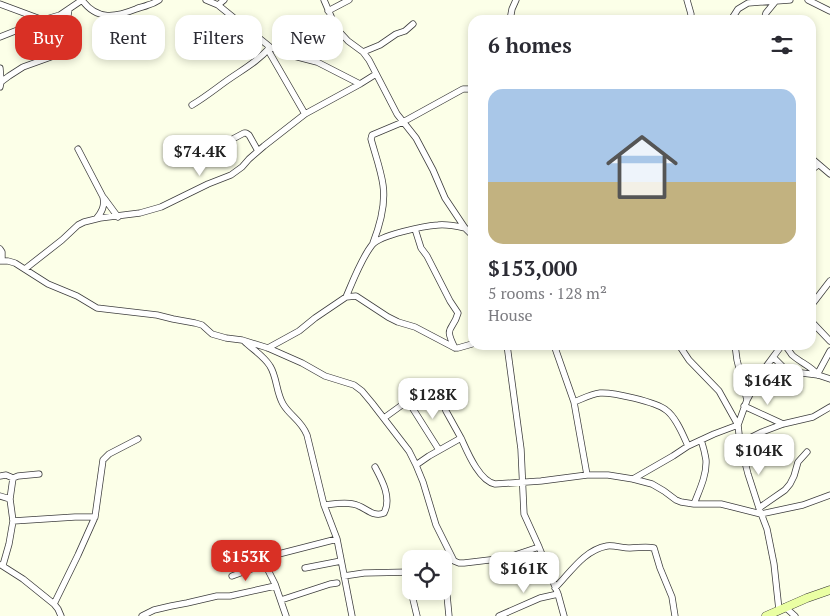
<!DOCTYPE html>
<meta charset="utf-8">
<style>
body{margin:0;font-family:"PT Serif",serif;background:#f2f2f3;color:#2b2b33;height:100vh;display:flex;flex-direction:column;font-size:19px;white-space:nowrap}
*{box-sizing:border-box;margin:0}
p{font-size:16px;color:#7c7c81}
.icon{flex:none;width:28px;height:28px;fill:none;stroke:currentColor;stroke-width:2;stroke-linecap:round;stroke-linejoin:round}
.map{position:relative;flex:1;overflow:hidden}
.side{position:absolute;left:468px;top:15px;width:348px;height:335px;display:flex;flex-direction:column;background:#fff;border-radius:15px;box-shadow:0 2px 8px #0003}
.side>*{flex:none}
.hud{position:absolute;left:15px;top:15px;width:378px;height:45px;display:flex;gap:10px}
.fabs{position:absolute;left:402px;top:550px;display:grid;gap:10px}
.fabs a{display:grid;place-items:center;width:50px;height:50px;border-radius:10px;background:#fff;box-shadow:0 2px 8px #0003;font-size:25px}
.price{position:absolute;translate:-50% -42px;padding:0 11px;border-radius:10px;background:#fff;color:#222;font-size:16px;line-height:32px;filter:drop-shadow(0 1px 2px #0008)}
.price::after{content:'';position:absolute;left:50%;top:30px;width:15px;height:11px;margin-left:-8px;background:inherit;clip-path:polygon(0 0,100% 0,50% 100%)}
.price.current{background:#d93025;color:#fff}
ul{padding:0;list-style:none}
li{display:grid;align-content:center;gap:10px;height:265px;padding:0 20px}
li+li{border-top:1px solid #e1e1e2}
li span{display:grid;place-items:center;height:155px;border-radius:15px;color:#555}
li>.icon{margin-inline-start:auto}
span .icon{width:90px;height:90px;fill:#fffc;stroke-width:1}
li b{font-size:21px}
h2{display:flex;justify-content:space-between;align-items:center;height:60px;padding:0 20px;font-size:21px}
.tag{padding:0 18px;border-radius:15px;background:#fff;box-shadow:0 2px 8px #0003;font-size:18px;line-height:45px}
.tag.current{background:#d93025;color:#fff}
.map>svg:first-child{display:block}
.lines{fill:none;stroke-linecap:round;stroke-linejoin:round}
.street-casing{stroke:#3e3e3e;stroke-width:7}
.secondary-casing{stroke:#2d2d2d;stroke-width:9}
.street{stroke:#fff;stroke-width:5.5}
.secondary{stroke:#eaffa3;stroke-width:8}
</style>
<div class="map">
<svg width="830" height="616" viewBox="0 0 830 616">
<rect width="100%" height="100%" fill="#fcffe8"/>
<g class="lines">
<defs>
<path id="street" d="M206,0L218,5L270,47L290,55L317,62L360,84
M324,0L336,28L348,41L363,52L369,60L397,114L416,138L433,170L445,198L465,228L472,235
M687,0L691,14L690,20
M808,0L830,11
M0,4L43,20L60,15L82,0C97,21 116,17 136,9C140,7 144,7 148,5C152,4 156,2 159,0
M218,5L224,0
M328,11L349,0
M510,20L512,9L516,0
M731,20L738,9L748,3L790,0
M764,20L766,13L775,2
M0,37L43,20
M268,50L305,114
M363,52L380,45L396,34L405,31L413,24
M0,68L1,82L0,87
M1,82L9,76L23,67L62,53L69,9
M192,105C204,98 214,90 225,82C240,71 258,62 270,47
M227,142L244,133H246L249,135L258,151
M78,149L103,197C105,206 102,212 96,219
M810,157L830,174
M810,171L818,165
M104,198L118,217
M415,229L421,248L427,256L450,301L458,313C453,332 443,325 455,348
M373,243C380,225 386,205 383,185C381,170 375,154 371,139L372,135L403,122L463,89H472
M0,249L2,252V261
M0,261H8L15,263L48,284L77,296L97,308L157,315L173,319L195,323L202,325L212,334L226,338L242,340L268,348L302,363L325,376L354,385L362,391L372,403L409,451L416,465L423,482L436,525L454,561L459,563H464L506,558L539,547
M25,269L62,240L78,225L84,222L100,218L140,213L161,207L208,184L231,175L242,167L249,159L264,146L305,114L360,84L376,74
M346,297C353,281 361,259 372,245C380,235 424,226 438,225C447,224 456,226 465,228
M810,307L830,281
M810,320L830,341
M244,341C252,349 264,356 270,366C277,377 276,392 283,404C290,416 301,420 307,435L324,505L337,539L352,616
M507,345L521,449L524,514L539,547L558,594L564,616
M554,345L574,402L587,475
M735,345L737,360L747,400
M785,345C787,348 790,352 792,355C801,363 811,366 818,375
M268,348L299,331L315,318L346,297L356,296L388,317L398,322L415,327L455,348H458L472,344
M773,357L784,368L794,372L818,375L830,379
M817,375L830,351
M408,401L439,450
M574,402C582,399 591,394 600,393C613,392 656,402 666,410C676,417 683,435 688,446
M744,406L783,424
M384,418L424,389L431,386H435L438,390L446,411L461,438
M740,443L762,432L783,424L813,417L830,407
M416,465L429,456L461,438C467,451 479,481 495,484L541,481L587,475H608L633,479L652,484L664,491L676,500L681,502L694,504H721L761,514L803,505L830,495
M0,476L6,475L13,478
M633,479L673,456L688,446L714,434L738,425L719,391L689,360L679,345
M0,496L10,499
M694,504C699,491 707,475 706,460C705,453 703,446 701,440
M324,505C333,504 344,502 353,504C365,506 372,518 384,513C392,498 382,480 375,467
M759,508L785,490L790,484L794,476L798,462L807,452
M13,521L75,517H95
M265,564V560L267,557L337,539
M444,564L449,616
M1,565L23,579L54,604L58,609L61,616
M3,565L9,544L13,521L10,499L13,478L18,476L39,474
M305,568L341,561
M406,573L411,591
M232,576L265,564L275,584L286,616
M344,576L364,573L411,572
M555,588C570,573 584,550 607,546C614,545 622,548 630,548C638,548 646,546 654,548L660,568L672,597L675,616
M411,591L417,616
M281,600L330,584L337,583
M54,604L78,555L95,517L103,460L109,454L138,439
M785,607L795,616
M779,610L774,564L767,529L759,508L748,474L740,443L738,425L747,400L762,372L782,345
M142,616L154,610L171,606L187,603L217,596H230L275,586
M499,616L540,598L558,594"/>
<path id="secondary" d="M766,616L807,598L830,590"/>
</defs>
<use href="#street" class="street-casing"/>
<use href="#secondary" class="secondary-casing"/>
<use href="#street" class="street"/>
<use href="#secondary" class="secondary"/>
</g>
</svg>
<div class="fabs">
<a><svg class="icon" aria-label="locate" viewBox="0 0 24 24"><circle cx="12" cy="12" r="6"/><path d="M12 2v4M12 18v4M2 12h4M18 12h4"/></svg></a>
</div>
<b class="price" style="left:200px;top:177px">$74.4K</b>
<b class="price" style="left:768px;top:406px">$164K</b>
<b class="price" style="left:433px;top:420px">$128K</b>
<b class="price" style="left:759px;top:476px">$104K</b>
<b class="price current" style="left:246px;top:582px">$153K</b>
<b class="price" style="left:524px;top:594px">$161K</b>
<div class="hud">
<a class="tag current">Buy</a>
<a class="tag">Rent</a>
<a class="tag">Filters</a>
<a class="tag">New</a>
</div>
<section class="side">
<h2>6 homes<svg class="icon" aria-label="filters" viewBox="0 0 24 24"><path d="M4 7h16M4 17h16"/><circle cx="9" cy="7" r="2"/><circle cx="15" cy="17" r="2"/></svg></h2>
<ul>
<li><span style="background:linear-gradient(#a9c7e8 60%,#c2b280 0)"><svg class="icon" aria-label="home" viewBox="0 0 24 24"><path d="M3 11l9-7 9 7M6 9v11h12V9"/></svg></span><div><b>$153,000</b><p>5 rooms · 128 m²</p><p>House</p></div></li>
</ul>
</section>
</div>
